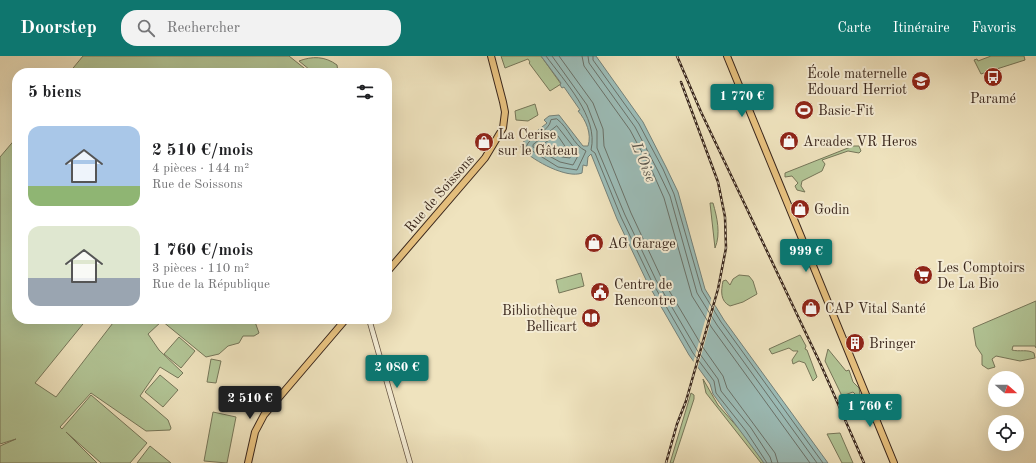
<!DOCTYPE html>
<html lang="fr">
<meta charset="utf-8">
<style>
body{margin:0;font-family:"Old Standard TT",serif;background:#f2f2f2;color:#202124;height:100vh;display:flex;flex-direction:column;font-size:15px;white-space:nowrap}
*{box-sizing:border-box;margin:0}
p{font-size:13px;color:#757577}
.icon{flex:none;width:22px;height:22px;fill:none;stroke:currentColor;stroke-width:2;stroke-linecap:round;stroke-linejoin:round}
.map{position:relative;flex:1;overflow:hidden}
.drawer{position:absolute;left:12px;top:12px;width:380px;height:256px;display:flex;flex-direction:column;background:#fff;border-radius:16px;box-shadow:0 4px 16px #0002}
.drawer>*{flex:none}
.needle{width:26px;rotate:110deg}
.buttons{position:absolute;left:988px;top:315px;display:grid;gap:8px}
.buttons a{display:grid;place-items:center;width:36px;height:36px;border-radius:50%;background:#fff;box-shadow:0 4px 16px #0002;font-size:20px}
.price{position:absolute;translate:-50% -34px;padding:0 9px;border-radius:4px;background:#0f766e;color:#fff;font-size:13px;line-height:26px;filter:drop-shadow(0 1px 2px #0008)}
.price::after{content:'';position:absolute;left:50%;top:24px;width:12px;height:9px;margin-left:-6px;background:inherit;clip-path:polygon(0 0,100% 0,50% 100%)}
.price.selected{background:#222;color:#fff}
ul{padding:0;list-style:none}
li{display:flex;align-items:center;gap:12px;height:100px;padding:0 16px}
li span{display:grid;place-items:center;flex:none;width:112px;height:80px;border-radius:12px;color:#555}
li>.icon{margin-inline-start:auto}
span .icon{width:48px;height:48px;fill:#fffc;stroke-width:1}
li b{font-size:17px}
h2{display:flex;justify-content:space-between;align-items:center;height:48px;padding:0 16px;font-size:17px}
header{display:flex;align-items:center;gap:24px;box-sizing:border-box;height:56px;padding:0 20px;background:#0f766e;color:#fff}
header strong{font-size:19px}
nav{display:flex;gap:22px;margin-inline-start:auto;font-size:14px}
.search{width:280px;height:36px;background:#f2f2f2;display:flex;align-items:center;gap:10px;box-sizing:border-box;padding:0 14px;border-radius:16px;color:#757577;font-size:15px}
.map>svg:first-child{display:block}
.green{fill:#b2c596;stroke:#767659}
.water{fill:#9cbdb8;stroke:#74817a}
.pier{fill:#efe3be}
.lines{fill:none;stroke-linecap:round;stroke-linejoin:round}
.shore{stroke:#6a726a;stroke-width:1}
.minor-casing{stroke:#654;stroke-width:6}
.major-casing{stroke:#39261c;stroke-width:8}
.minor{stroke:#f5edd5;stroke-width:4.5}
.major{stroke:#e8c27f;stroke-width:6}
.rail-casing{stroke:#39261c;stroke-width:2.5}
.rail{stroke:#f5edd5;stroke-width:1;stroke-dasharray:3;stroke-linecap:butt}
.labels{text-anchor:middle;stroke-width:4;stroke-linejoin:round;paint-order:stroke}
.poi-label{font-size:14px;fill:#39261c;stroke:#f5edd5;text-anchor:start}
.street-label{font-size:14px;fill:#39261c;stroke:#f5edd5}
.water-label{font-size:15px;font-style:italic;fill:#57534b;stroke:#f5edd5}
</style>
<header>
<strong>Doorstep</strong>
<div class="search"><svg class="icon" aria-label="search" viewBox="0 0 24 24"><circle cx="10" cy="10" r="6"/><path d="M15 15l6 6"/></svg>Rechercher</div>
<nav><a>Carte</a><a>Itinéraire</a><a>Favoris</a></nav>
</header>
<div class="map">
<svg width="1036" height="407" viewBox="0 0 1036 407">
<rect width="100%" height="100%" fill="#efe3be"/>
<filter id="stains"><feTurbulence type="fractalNoise" baseFrequency=".005" numOctaves="4"/><feColorMatrix values="0 0 0 0 .2 0 0 0 0 .09 0 0 0 0 .02 0 0 0 .5 -.17"/></filter>
<radialGradient id="worn" r=".72"><stop offset=".6" stop-color="#630" stop-opacity="0"/><stop offset="1" stop-color="#630" stop-opacity=".3"/></radialGradient>
<path class="green" d="M83,0H289L309,16L310,14L299,5C312,0 325,0 337,9L338,16L69,17Z
M501,0H541L561,28L550,35L529,7L530,6L528,3L505,12Z
M991,0H1024L1025,4L981,18L974,4L977,3L978,5Z
M535,48L538,59L528,65L516,64L515,55Z
M17,81V263H87L35,327L56,341L116,263H254L259,277L254,280H243L239,287L228,290L219,298L206,301L162,265L148,278L159,294L183,317L178,322L160,311L140,340L168,364L171,372L170,374L146,375L91,337L60,371L62,373L91,339L147,387L130,407H101L66,376L97,407H0V390L16,383L0,388V101Z
M853,90H859L861,95L859,97L848,95L822,104L825,108L822,115L802,125L801,130L805,136L797,134L795,130L798,127L792,120L785,121V117Z
M710,147H713C717,161 721,178 715,192Z
M581,217L584,230L559,237L556,224Z
M739,219L749,220L753,225L757,238L743,246L730,250C720,245 721,235 723,225L726,224L730,229L733,223Z
M1036,245V292L1035,290H1013L1012,294C1019,296 1028,293 1034,297L1035,302L1020,305L996,300L992,303L995,311L988,313L982,309V299L976,290L973,272Z
M800,279L806,290L805,293L807,294L817,321L813,325L805,307L799,305L793,308L792,304L798,295H793L789,292L772,298L769,293Z
M179,281L195,295L181,312L164,298Z
M828,293L846,315L849,314L853,326L859,332L860,339L858,341L853,336L842,340L825,305Z
M211,303L221,305L216,327L207,326Z
M160,319L178,334L163,351L145,336Z
M703,323L718,349L747,382L764,407H761L706,337Z
M691,337L694,339V343L673,407H670Z
M213,356L236,361L227,407L204,405Z
M840,377L853,407H842L827,378Z
M150,390L171,407H137Z"/>
<path class="water" d="M541,0H596L643,66L666,111L678,136L705,233L724,264L828,407H764L713,338L710,328L689,299L648,228L617,163L591,98L588,101L587,110L583,109L582,117C567,123 534,105 523,94L521,91L522,87L547,67L544,64L549,60L559,59L583,90H588C592,78 586,64 578,55L580,54L564,31L562,32L560,29L561,27Z"/>
<path class="pier" d="M712,240L716,247L697,314L693,307Z"/>
<g class="lines">
<path class="shore" d="M546,0C564,25 599,61 591,94L595,97L621,161L652,226L693,297L714,325L716,337L746,375L767,407
M552,0L587,49L597,75V92L625,159L656,224L697,294L718,323L721,335L751,372L770,401L772,407
M559,0L593,47L603,73L604,90L631,157L661,221L702,290L723,320L727,332L775,397L778,407
M582,0L584,10L630,74L653,117L664,142L692,240L712,272L810,407
M588,0L589,7L635,71L658,115L670,140L697,237L717,269L817,407
M593,0V4L639,68L663,113L674,138L702,235L721,266L823,407
M557,63C569,72 573,89 586,95L577,114L558,111L526,91C530,79 549,77 551,64Z
M557,70L579,98L573,109L560,106L533,91V89Z
M555,80H558L571,99L570,102L562,101L544,91V88Z"/>
<defs>
<path id="minor" d="M369,263L410,407"/>
<path id="major" d="M727,0L894,407
M387,216L485,102L503,72L505,56L503,46L491,0
M248,407L255,376L264,359L346,263"/>
</defs>
<use href="#minor" class="minor-casing"/>
<use href="#major" class="major-casing"/>
<use href="#minor" class="minor"/>
<use href="#major" class="major"/>
<defs>
<path id="rail" d="M677,0L701,56L821,309L864,407
M666,407L677,368L686,345L718,233L726,192L725,161L718,126L681,26"/>
</defs>
<use href="#rail" class="rail-casing"/>
<use href="#rail" class="rail"/>
</g>
<defs>
<symbol id="bus-disc" viewBox="-11 -11 22 22"><circle r="9.5" fill="#8f2418" stroke="#f5edd5"/><path d="M-5-6H5V4H4V6H2V4H-2V6H-4V4H-5ZM-3.5-4V0h7V-4ZM-3.5 1.2v1.5H-2V1.2ZM2 1.2v1.5H3.5V1.2Z" fill="#fff"/></symbol>
<symbol id="school-disc" viewBox="-11 -11 22 22"><circle r="9.5" fill="#8f2418" stroke="#f5edd5"/><path d="M0-5L7-2L0 1L-7-2ZM-4 1L0 2.5L4 1V4Q0 6-4 4Z" fill="#fff"/></symbol>
<symbol id="stadium-disc" viewBox="-11 -11 22 22"><circle r="9.5" fill="#8f2418" stroke="#f5edd5"/><path d="M0-5a6.5 5 0 1 0 0 10a6.5 5 0 1 0 0-10ZM-3.5-1.8h7v3.6h-7Z" fill="#fff"/></symbol>
<symbol id="shop-disc" viewBox="-11 -11 22 22"><circle r="9.5" fill="#8f2418" stroke="#f5edd5"/><path d="M-5-2.5h2.3a2.7 3.5 0 0 1 5.4 0H5L5.5 6h-11ZM-1.5-2.5h3a1.5 2.3 0 0 0-3 0Z" fill="#fff"/></symbol>
<symbol id="supermarket-disc" viewBox="-11 -11 22 22"><circle r="9.5" fill="#8f2418" stroke="#f5edd5"/><path d="M-6-5.5h2.5l.6 2H6L4.5 2H-2.5L-4.4-4H-6ZM-1.5 3.2a1.3 1.3 0 1 0 .1 0ZM3 3.2a1.3 1.3 0 1 0 .1 0Z" fill="#fff"/></symbol>
<symbol id="civic-disc" viewBox="-11 -11 22 22"><circle r="9.5" fill="#8f2418" stroke="#f5edd5"/><path d="M-.6-6.5H3V-4.5H.6V-3L4-1V1h2V6H-6V1h2V-1L-.6-3ZM-1.2 2.5V6h2.4V2.5Z" fill="#fff"/></symbol>
<symbol id="library-disc" viewBox="-11 -11 22 22"><circle r="9.5" fill="#8f2418" stroke="#f5edd5"/><path d="M-6-4Q-3-5.5-.7-3.5V5Q-3 3-6 4ZM6-4Q3-5.5 .7-3.5V5Q3 3 6 4Z" fill="#fff"/></symbol>
<symbol id="building-disc" viewBox="-11 -11 22 22"><circle r="9.5" fill="#8f2418" stroke="#f5edd5"/><path d="M-4-6H4V6H1V3H-1V6H-4ZM-2.5-4.3h1.7v1.8h-1.7ZM.8-4.3h1.7v1.8H.8ZM-2.5-1h1.7V.8h-1.7ZM.8-1h1.7V.8H.8Z" fill="#fff"/></symbol>
</defs>
<g fill-rule="evenodd">
<use href="#bus-disc" x="982" y="10" width="22" height="22"/>
<use href="#school-disc" x="910" y="14" width="22" height="22"/>
<use href="#stadium-disc" x="793" y="43" width="22" height="22"/>
<use href="#shop-disc" x="778" y="74" width="22" height="22"/>
<use href="#shop-disc" x="473" y="75" width="22" height="22"/>
<use href="#shop-disc" x="789" y="142" width="22" height="22"/>
<use href="#shop-disc" x="583" y="176" width="22" height="22"/>
<use href="#supermarket-disc" x="912" y="208" width="22" height="22"/>
<use href="#civic-disc" x="589" y="225" width="22" height="22"/>
<use href="#shop-disc" x="800" y="241" width="22" height="22"/>
<use href="#library-disc" x="580" y="251" width="22" height="22"/>
<use href="#building-disc" x="844" y="276" width="22" height="22"/>
</g>
<g class="labels">
<g class="poi-label">
<text x="907" y="22" text-anchor="end">École maternelle<tspan x="907" dy="16">Edouard Herriot</tspan></text>
<text x="993" y="47" text-anchor="middle">Paramé</text>
<text x="818" y="59">Basic-Fit</text>
<text x="498" y="83">La Cerise<tspan x="498" dy="16">sur le Gâteau</tspan></text>
<text x="803" y="90">Arcades VR Heros</text>
<text x="814" y="158">Godin</text>
<text x="608" y="192">AG Garage</text>
<text x="937" y="216">Les Comptoirs<tspan x="937" dy="16">De La Bio</tspan></text>
<text x="614" y="233">Centre de<tspan x="614" dy="16">Rencontre</tspan></text>
<text x="825" y="257">CAP Vital Santé</text>
<text x="577" y="259" text-anchor="end">Bibliothèque<tspan x="577" dy="16">Bellicart</tspan></text>
<text x="869" y="292">Bringer</text>
</g>
<g class="street-label">
<text transform="translate(439 137) rotate(-49)" y="5">Rue de Soissons</text>
</g>
<g class="water-label">
<text transform="translate(644 106) rotate(68)" y="5">L'Oise</text>
</g>
</g>
<rect width="100%" height="100%" filter="url(#stains)"/>
<rect width="100%" height="100%" fill="url(#worn)"/>
</svg>
<div class="buttons">
<a><svg class="needle" viewBox="-14 -14 28 28"><path d="M0-13l5 13h-10z" fill="#e53935"/><path d="M0 13l5-13h-10z" fill="#757577"/></svg></a>
<a><svg class="icon" aria-label="locate" viewBox="0 0 24 24"><circle cx="12" cy="12" r="6"/><path d="M12 2v4M12 18v4M2 12h4M18 12h4"/></svg></a>
</div>
<b class="price" style="left:742px;top:62px">1 770 €</b>
<b class="price" style="left:806px;top:217px">999 €</b>
<b class="price" style="left:397px;top:333px">2 080 €</b>
<b class="price selected" style="left:250px;top:364px">2 510 €</b>
<b class="price" style="left:870px;top:372px">1 760 €</b>
<section class="drawer">
<h2>5 biens<svg class="icon" aria-label="filters" viewBox="0 0 24 24"><path d="M4 7h16M4 17h16"/><circle cx="9" cy="7" r="2"/><circle cx="15" cy="17" r="2"/></svg></h2>
<ul>
<li><span style="background:linear-gradient(#a9c7e8 75%,#8fb573 0)"><svg class="icon" aria-label="home" viewBox="0 0 24 24"><path d="M3 11l9-7 9 7M6 9v11h12V9"/></svg></span><div><b>2 510 €/mois</b><p>4 pièces · 144 m²</p><p>Rue de Soissons</p></div></li>
<li><span style="background:linear-gradient(#dfe7d0 65%,#9aa5b1 0)"><svg class="icon" aria-label="home" viewBox="0 0 24 24"><path d="M3 11l9-7 9 7M6 9v11h12V9"/></svg></span><div><b>1 760 €/mois</b><p>3 pièces · 110 m²</p><p>Rue de la République</p></div></li>
</ul>
</section>
</div>
